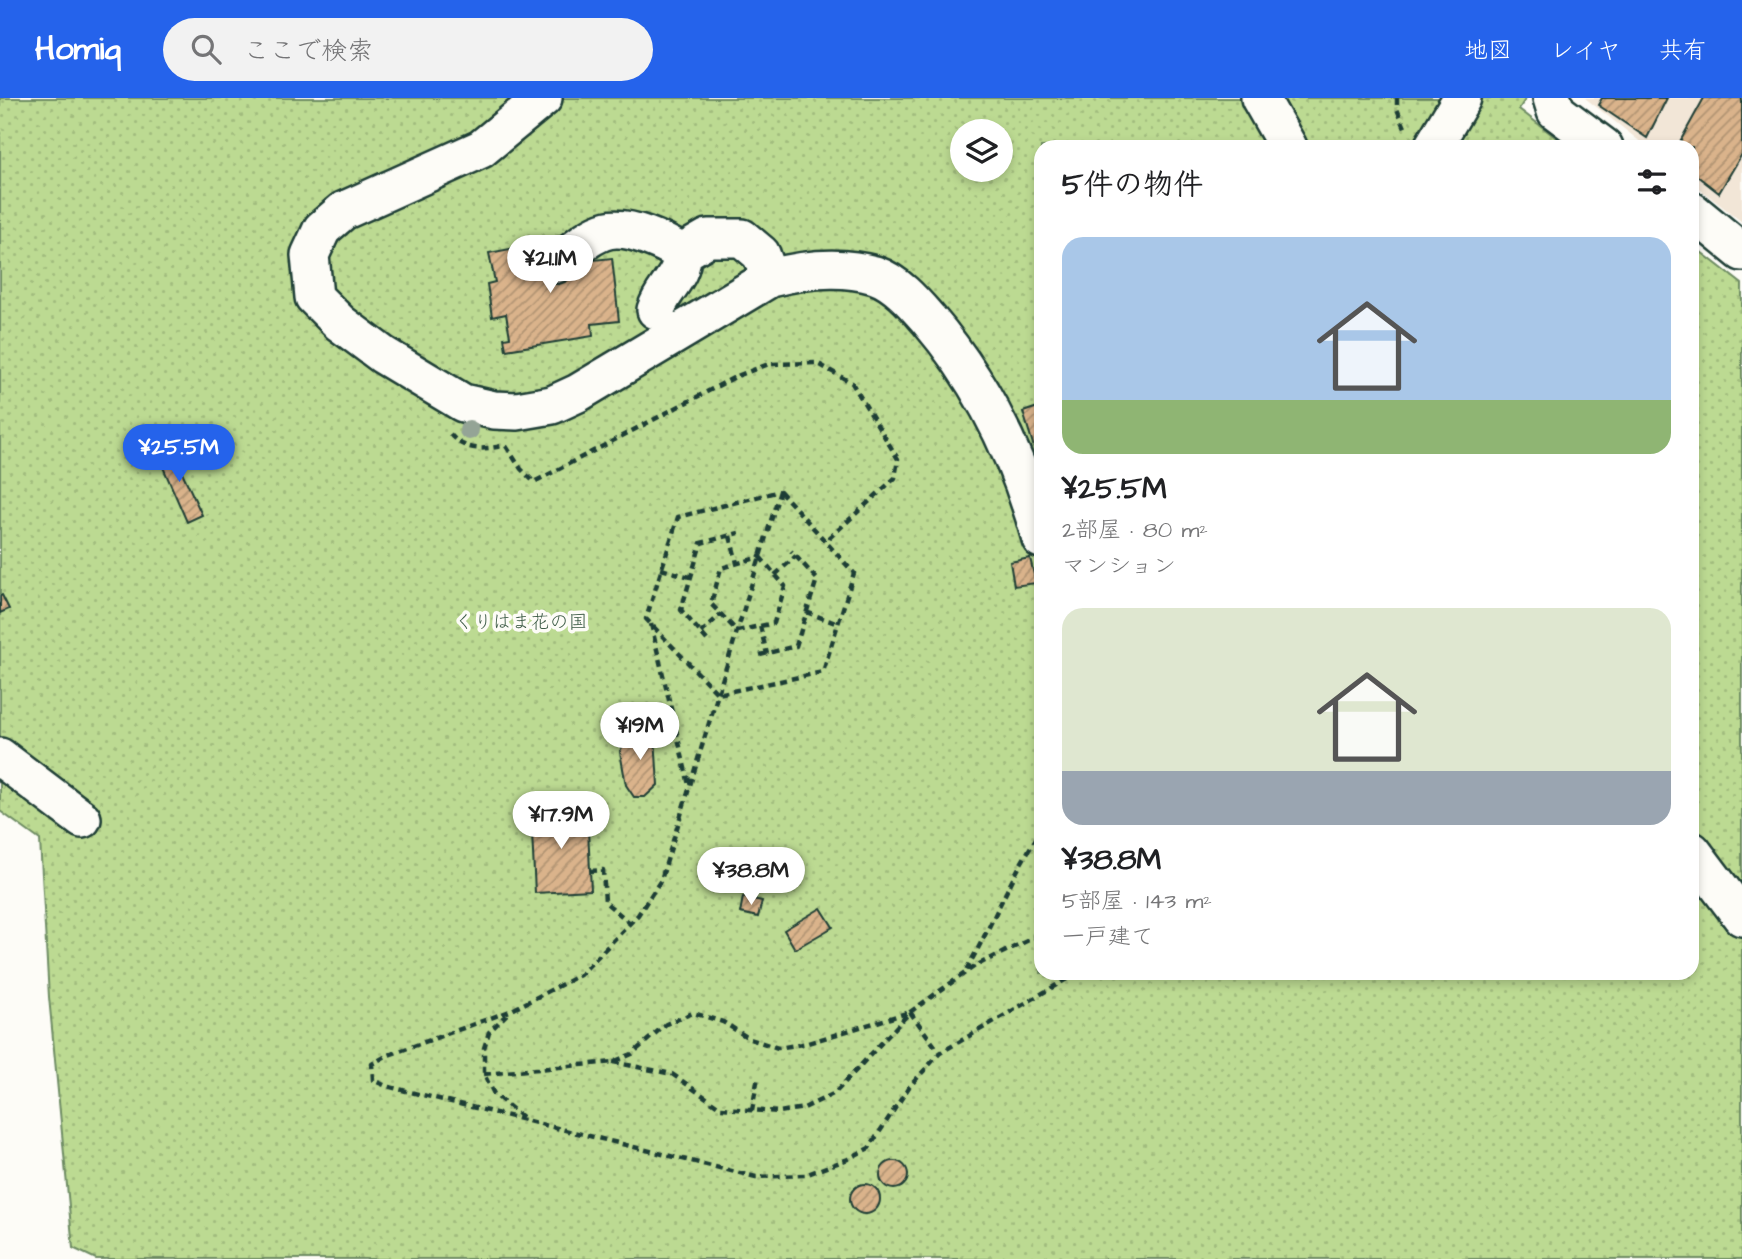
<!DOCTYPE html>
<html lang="ja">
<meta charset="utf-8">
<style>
body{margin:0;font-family:"Architects Daughter","Klee One",sans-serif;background:#f2f2f2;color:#202124;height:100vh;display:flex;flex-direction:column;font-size:26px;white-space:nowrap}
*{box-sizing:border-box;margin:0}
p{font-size:23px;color:#757577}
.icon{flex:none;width:38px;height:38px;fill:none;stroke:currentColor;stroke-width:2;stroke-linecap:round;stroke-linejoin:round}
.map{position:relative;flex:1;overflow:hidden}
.details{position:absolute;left:1034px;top:42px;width:665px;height:840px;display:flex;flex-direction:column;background:#fff;border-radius:21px;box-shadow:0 4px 10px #0003}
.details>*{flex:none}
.fabs{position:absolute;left:950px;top:21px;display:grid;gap:14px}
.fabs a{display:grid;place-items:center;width:63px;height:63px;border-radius:50%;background:#fff;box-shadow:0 4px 10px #0003;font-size:35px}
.price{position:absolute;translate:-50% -60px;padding:0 16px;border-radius:24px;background:#fff;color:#222;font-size:23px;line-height:46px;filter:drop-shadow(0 2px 4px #0008)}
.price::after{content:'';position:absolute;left:50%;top:42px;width:21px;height:16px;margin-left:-10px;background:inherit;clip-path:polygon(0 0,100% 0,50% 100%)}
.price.selected{background:#2563eb;color:#fff}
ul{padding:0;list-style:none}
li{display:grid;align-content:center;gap:14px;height:371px;padding:0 28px}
li span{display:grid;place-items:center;height:217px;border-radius:21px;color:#555}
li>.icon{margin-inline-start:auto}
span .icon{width:126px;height:126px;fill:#fffc;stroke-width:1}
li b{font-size:30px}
h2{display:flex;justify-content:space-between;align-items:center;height:84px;padding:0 28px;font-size:30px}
header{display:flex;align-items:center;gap:42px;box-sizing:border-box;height:98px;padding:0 35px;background:#2563eb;color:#fff}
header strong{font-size:33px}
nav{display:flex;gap:38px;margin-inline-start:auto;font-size:24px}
.search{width:490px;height:63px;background:#f2f2f2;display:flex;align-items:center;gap:18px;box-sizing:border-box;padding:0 24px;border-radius:38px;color:#757577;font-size:26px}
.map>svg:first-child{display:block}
.built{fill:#f2e6d7}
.park{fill:url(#park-dots);stroke:#6e8c63;stroke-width:2;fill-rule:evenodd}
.building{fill:url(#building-hatch);stroke:#1f3d34;stroke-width:2}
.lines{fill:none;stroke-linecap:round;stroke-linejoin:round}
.minor-casing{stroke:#1f3d34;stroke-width:42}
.path{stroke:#1f3d34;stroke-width:4.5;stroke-dasharray:7 5;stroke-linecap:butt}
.minor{stroke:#fdfcf7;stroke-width:37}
.tree{fill:#94a496}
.labels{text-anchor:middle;stroke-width:7;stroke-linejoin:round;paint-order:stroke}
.park-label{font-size:19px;fill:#3e5c47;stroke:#fdfcf7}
</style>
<header>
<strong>Homiq</strong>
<div class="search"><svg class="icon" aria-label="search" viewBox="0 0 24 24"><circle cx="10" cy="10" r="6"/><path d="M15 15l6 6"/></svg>ここで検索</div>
<nav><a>地図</a><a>レイヤ</a><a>共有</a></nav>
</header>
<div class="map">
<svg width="1742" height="1161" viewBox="0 0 1742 1161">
<defs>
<pattern id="park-dots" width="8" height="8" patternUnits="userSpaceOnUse" patternTransform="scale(1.75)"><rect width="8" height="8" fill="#bcda92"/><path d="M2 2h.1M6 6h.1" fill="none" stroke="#a1bc7e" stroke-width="1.8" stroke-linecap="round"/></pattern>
<pattern id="building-hatch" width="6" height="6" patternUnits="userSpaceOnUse" patternTransform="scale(1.75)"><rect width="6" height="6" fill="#dab38b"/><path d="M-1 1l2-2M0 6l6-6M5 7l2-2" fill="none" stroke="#b09372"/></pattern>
</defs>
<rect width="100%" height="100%" fill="#fdfcf7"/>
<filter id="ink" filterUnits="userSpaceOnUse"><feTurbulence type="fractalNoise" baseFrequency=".0143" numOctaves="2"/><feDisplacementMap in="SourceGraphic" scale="14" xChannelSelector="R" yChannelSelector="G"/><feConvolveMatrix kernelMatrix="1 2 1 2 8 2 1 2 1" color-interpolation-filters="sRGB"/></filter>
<g filter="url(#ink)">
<path class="built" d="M1585,0H1742V124L1692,85V49H1647Z"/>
<path class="park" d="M0,0H1526L1519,11L1568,49H1041V875H1692V147L1742,186V1161H96L73,1150L49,899L40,742L0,713ZM962,33H1001V72H962Z"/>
<path class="building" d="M1602,0H1667L1647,40L1598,7Z
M1704,0H1742V56L1719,95L1692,74V49H1677Z
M553,143L556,166L612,160L619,223L592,226L593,238L506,252L504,240L510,239L506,216L492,219L487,186L495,184L489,155Z
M1041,308V358L1037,359L1023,314Z
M169,346L202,417L187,424L156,353Z
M1041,361V399L1031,365Z
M1030,460L1036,485L1014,488L1010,464Z
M2,497L9,511L0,515V498Z
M629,631H643L655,639L658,687L645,699H634L626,687L620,654Z
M587,712L591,792L535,795L531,714Z
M743,799L762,803L758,819L740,815Z
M821,810L833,829L795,851L784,832Z
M880 1077a14 14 0 1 1 28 0a14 14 0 1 1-28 0Z
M850 1101a15 15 0 1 1 30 0a15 15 0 1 1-30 0Z"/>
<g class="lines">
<defs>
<path id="minor" d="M543,0L481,51L343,113L322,131L310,157L314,199L340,225L383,257L463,305L494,312L517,313L552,307L578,295L770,180C804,171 841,167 875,177C896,184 914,205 928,221C983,285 1019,360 1041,441
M1260,0L1288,49
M1552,0L1556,13L1604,49
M1433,49L1462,0
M1692,113L1742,154
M556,166C571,155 588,137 608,132C629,127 664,144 682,155
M656,212C663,189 683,180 682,155L708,140H742L761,156L770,180
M0,659L82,721
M1692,753L1742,819"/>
</defs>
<use href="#minor" class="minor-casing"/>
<path class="path" d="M1397,0V11L1406,32
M450,336C464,353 482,352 502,348
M506,348L521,371L534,384L737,278L769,266L817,265L852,285L898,361L895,380L826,443
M780,393L661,782L638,817L580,877L510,913L386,958L372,966L373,982L386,988L756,1079L805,1077L848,1061L869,1050L909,989L940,955L1077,875
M780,393L854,475L823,574L718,596L646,521L678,419Z
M730,438L737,465
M760,459L785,488L774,525L737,533L711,506L721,470Z
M661,471L690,479
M775,477L796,458
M806,514L838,526
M651,526L689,687
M760,528L767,556
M701,535L721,516
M707,542L681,512L701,445L739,435
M760,557L796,548L817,481L791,453
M590,773L603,772L605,804L630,825
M966,872C993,826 1011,777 1041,733
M910,914L940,955
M507,916L489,934L484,950V976L494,996L522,1019
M613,964L672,976L721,1010L779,1014L804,1010L835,995L910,914L975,868L1041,836
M484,976L613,964L632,956L666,926L693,915L723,924L750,941L778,950L808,945L910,914
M752,1013L758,978"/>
<use href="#minor" class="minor"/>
</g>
<circle class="tree" cx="469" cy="332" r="10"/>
</g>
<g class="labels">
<g class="park-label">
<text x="521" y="530">くりはま花の国</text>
</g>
</g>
</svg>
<div class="fabs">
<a><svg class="icon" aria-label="layers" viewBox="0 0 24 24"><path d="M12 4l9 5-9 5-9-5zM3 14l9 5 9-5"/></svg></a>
</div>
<b class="price" style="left:550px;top:197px">¥21.1M</b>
<b class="price selected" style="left:179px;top:386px">¥25.5M</b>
<b class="price" style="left:640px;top:664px">¥19M</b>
<b class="price" style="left:561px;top:753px">¥17.9M</b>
<b class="price" style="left:751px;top:809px">¥38.8M</b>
<section class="details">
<h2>5件の物件<svg class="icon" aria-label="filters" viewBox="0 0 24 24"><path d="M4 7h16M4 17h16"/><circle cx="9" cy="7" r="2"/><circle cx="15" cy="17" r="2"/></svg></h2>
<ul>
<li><span style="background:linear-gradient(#a9c7e8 75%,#8fb573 0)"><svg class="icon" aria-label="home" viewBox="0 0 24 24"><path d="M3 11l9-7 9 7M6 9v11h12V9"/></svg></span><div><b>¥25.5M</b><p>2部屋 · 80 m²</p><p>マンション</p></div></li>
<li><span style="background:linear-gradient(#dfe7d0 75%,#9aa5b1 0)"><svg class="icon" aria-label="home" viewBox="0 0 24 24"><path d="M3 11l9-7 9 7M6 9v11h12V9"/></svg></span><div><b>¥38.8M</b><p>5部屋 · 143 m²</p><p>一戸建て</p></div></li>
</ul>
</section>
</div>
